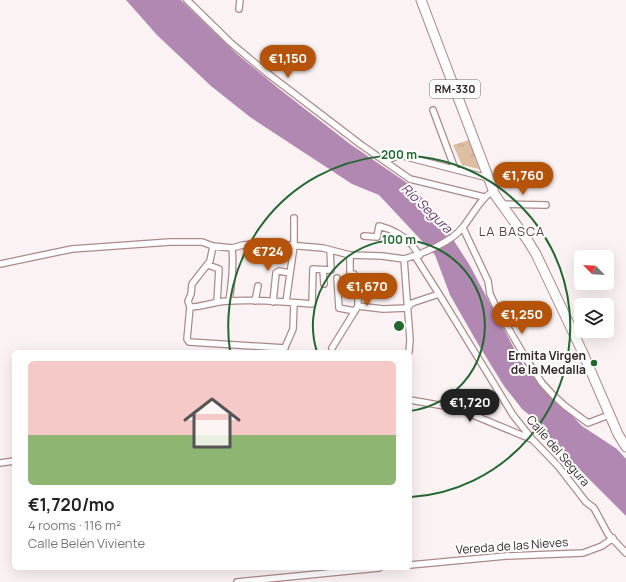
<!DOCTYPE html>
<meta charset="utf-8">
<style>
body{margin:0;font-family:Manrope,sans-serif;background:#f2f2f2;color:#222;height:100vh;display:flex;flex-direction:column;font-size:15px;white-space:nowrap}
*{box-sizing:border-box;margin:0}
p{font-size:13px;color:#767676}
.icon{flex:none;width:22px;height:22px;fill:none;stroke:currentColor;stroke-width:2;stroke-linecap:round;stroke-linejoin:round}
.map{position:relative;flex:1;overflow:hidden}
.sheet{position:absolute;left:12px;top:350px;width:400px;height:220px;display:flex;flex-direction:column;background:#fff;border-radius:6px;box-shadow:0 4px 16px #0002}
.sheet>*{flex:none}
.needle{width:26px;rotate:294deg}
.controls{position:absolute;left:574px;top:250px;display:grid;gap:8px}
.controls a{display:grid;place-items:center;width:40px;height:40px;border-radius:6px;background:#fff;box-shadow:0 4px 16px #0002;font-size:20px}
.price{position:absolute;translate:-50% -34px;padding:0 9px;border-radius:14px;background:#b45309;color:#fff;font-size:13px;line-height:26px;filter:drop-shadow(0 1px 2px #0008)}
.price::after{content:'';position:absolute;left:50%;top:24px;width:12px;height:9px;margin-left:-6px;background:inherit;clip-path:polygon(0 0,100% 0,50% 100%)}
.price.on{background:#222;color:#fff}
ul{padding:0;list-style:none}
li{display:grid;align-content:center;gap:8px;height:212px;padding:0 16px}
li span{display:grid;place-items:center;height:124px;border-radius:6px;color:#555}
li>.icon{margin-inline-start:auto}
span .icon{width:72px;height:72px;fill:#fffc;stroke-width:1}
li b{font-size:17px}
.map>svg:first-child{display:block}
.park{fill:url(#park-tufts)}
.water{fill:#b088b2}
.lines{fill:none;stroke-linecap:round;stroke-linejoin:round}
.minor-casing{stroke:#ad898a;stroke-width:8}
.primary-casing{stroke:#ad898a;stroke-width:11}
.minor{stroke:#fff;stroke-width:5.5}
.primary{stroke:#fff;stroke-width:9}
.ring{fill:none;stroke:#236731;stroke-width:2}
.poi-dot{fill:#236731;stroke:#fff;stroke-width:1.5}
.labels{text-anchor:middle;stroke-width:4;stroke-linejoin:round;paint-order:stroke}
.shield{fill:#fff;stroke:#726868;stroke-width:1}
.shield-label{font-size:11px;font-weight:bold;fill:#352727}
.poi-label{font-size:12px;font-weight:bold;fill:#352727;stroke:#fff;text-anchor:end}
.street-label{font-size:12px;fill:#352727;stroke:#fff}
.water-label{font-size:13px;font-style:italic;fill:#6b386e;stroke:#fff}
.neighbourhood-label{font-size:13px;letter-spacing:1px;fill:#624344;stroke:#fff}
.centre{fill:#236731;stroke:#fff;stroke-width:2}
.ring-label{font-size:12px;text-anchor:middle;font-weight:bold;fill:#236731;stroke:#fff;stroke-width:4;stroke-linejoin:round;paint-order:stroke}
</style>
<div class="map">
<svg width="626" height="582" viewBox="0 0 626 582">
<defs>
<pattern id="park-tufts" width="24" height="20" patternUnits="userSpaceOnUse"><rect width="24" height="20" fill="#ddc0a1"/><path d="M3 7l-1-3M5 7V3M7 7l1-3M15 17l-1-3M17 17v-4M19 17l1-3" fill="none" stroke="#bea58b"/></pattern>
</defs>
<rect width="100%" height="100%" fill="#fbf3f3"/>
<path class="park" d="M469,140L479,169L462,165L453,145Z"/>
<path class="water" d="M126,0H181L237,54L278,88L350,144L410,185L438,215L456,244L469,264L523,365L582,426L617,449L626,459V516L563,453L533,418L522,409L504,386L478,344L450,295L435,255L379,195L352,184L250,117L211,86L157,35Z"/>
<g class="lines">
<defs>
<path id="minor" d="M187,0L231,43L267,73L360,144L410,179L484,197
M239,9L240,0
M433,110L455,169
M386,161L399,155L488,178
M500,204L546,205
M463,228L488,281L490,294L497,309L528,362L542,383L553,395L565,406L588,423L609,415
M364,236L377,237L379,226C392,229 402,234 412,245C415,248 416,252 420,255
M213,246L210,261L192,284L191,294L188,301L190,307C203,307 215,301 229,301C254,299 286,302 312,304L313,269L331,270L330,250
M415,256L439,294L513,415L532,439L558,466L586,502L594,508L608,534L626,553
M0,264L72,249L170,242H202L213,246L232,248L243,245L264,243L323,248L350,255L382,256L404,259
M208,265L219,269L217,302
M323,270L324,284
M337,278L339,308L355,311
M229,301C232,282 234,266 232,248
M255,301L258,286
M273,302L276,273L279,271L290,273
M286,302L294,246V218
M358,306L383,309L407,308L412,303L439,294
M190,307L187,339L189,342L285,348
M332,348L358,306V285L354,274H350V255
M283,352L293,329L294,303
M409,352L410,340L404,259C422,254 452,242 463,227C473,215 479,200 493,191
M410,400L456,408L531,439
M0,463L14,461
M410,565L506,556L583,553L602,546L613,538
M237,582L379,568"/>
<path id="primary" d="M421,0L495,195L528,241L536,254L582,351L618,434L626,447"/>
</defs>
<use href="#minor" class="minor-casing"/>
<use href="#primary" class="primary-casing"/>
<use href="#minor" class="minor"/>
<use href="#primary" class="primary"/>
</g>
<g class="ring">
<path d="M317 352A86 86 0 1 1 410 411"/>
<path d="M230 351A171 171 0 1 1 411 497"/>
</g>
<circle class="poi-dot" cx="594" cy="363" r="4"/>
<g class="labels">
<rect class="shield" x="430" y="80" width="50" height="18" rx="3"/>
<g class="shield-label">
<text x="455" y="93">RM-330</text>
</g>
<g class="poi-label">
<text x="586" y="360">Ermita Virgen<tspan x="586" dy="14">de la Medalla</tspan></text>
</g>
<g class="street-label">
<text transform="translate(558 451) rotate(49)" y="4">Calle del Segura</text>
<text transform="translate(512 546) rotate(-4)" y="4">Vereda de las Nieves</text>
</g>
<g class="water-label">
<text transform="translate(427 208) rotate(44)" y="5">Río Segura</text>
</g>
<g class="neighbourhood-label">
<text x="512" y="236">LA BASCA</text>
</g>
</g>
<circle cx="399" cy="326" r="6" class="centre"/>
<g class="ring-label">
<text x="399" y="159">200 m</text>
<text x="399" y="244">100 m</text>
</g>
</svg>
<div class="controls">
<a><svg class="needle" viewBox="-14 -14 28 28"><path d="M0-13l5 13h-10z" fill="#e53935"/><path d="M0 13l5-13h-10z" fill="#767676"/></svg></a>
<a><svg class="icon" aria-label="layers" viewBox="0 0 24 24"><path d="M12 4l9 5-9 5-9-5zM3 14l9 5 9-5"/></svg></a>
</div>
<b class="price" style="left:288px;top:79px">€1,150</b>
<b class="price" style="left:523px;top:196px">€1,760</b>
<b class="price" style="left:268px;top:272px">€724</b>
<b class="price" style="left:367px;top:307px">€1,670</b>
<b class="price" style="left:522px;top:335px">€1,250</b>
<b class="price on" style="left:470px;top:423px">€1,720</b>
<section class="sheet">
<ul>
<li><span style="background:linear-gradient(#f6c9c9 60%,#8fb573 0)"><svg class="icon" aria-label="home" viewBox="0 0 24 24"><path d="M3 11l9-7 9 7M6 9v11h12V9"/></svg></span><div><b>€1,720/mo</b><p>4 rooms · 116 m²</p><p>Calle Belén Viviente</p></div></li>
</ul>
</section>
</div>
